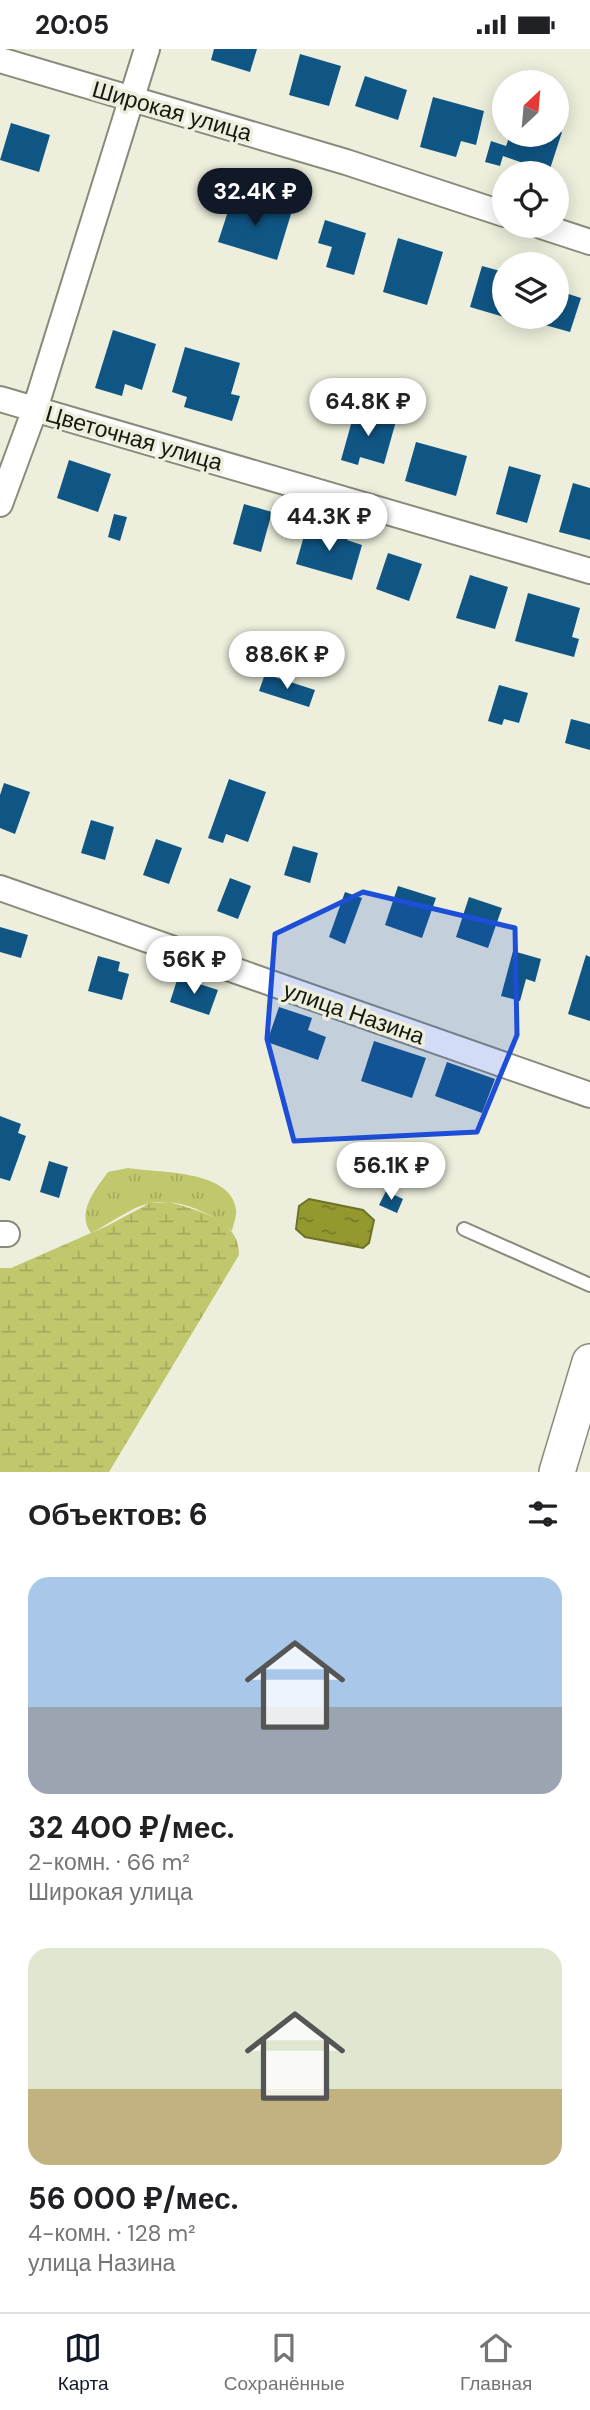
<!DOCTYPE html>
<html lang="ru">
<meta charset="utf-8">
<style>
body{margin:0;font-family:"DM Sans",sans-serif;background:#f6f6f6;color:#202124;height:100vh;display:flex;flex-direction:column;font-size:26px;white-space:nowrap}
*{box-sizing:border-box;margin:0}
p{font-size:23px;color:#757577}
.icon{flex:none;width:38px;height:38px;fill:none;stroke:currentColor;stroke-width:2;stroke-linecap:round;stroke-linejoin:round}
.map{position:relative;height:1423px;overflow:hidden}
.side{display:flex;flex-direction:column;background:#fff;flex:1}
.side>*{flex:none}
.needle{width:46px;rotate:26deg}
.tools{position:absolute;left:492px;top:21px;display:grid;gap:14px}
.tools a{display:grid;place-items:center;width:77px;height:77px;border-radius:50%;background:#fff;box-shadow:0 4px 18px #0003;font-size:35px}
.price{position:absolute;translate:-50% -60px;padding:0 16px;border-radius:24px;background:#fff;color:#222;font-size:23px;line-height:46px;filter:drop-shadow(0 2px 4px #0008)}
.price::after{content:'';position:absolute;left:50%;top:42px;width:21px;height:16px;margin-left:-10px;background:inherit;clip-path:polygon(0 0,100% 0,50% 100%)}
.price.current{background:#111827;color:#fff}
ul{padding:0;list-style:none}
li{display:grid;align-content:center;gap:14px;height:371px;padding:0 28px}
li span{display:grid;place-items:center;height:217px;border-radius:21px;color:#555}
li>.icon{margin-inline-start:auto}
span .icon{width:126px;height:126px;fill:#fffc;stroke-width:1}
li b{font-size:30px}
h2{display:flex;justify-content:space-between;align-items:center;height:84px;padding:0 28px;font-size:30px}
.status{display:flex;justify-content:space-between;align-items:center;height:49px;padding:0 35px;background:#fff;direction:ltr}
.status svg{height:19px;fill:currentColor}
.dock{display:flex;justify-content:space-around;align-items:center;height:98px;border-top:2px solid #e0e0e0;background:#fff;font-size:19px;color:#757577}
.dock a{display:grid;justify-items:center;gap:4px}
.dock .current{color:#111827}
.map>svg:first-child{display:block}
.grass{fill:url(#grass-tufts)}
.wetland{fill:url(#wetland-marsh)}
.water{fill:url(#water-ripples);stroke:#6e7226;stroke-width:2}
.building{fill:#105685}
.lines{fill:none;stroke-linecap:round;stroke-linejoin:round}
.lane-casing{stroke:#898b7a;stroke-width:16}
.street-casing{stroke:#898b7a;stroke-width:28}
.secondary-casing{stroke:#898b7a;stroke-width:38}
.lane{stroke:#fff;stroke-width:12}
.street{stroke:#fff;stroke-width:24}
.secondary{stroke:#fff;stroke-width:35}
.marked{fill:#1d4ed8;fill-opacity:0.2;stroke:#1d4ed8;stroke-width:5;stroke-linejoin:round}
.labels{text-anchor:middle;stroke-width:7;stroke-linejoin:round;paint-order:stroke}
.street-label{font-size:23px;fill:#181912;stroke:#edefdc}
</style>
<div class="status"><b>20:05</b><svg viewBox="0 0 49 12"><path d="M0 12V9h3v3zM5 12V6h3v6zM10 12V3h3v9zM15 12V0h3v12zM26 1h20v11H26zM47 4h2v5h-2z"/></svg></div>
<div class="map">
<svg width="590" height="1423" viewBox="0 0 590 1423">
<defs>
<pattern id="grass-tufts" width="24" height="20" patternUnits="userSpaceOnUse" patternTransform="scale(1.75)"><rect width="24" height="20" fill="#c1c76d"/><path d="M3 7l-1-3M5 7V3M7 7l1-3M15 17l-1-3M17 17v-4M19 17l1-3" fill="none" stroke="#a5aa5d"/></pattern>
<pattern id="wetland-marsh" width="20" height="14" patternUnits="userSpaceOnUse" patternTransform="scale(1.75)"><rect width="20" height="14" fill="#c1c76d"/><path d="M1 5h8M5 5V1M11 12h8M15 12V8" fill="none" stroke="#a5aa5d"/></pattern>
<pattern id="water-ripples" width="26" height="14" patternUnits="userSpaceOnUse" patternTransform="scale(1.75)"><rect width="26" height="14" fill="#93982f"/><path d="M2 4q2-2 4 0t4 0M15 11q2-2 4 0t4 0" fill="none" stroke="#777b27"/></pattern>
</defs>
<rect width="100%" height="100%" fill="#edefdc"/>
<path class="grass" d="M128,1119C157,1124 230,1120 236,1160C237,1167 233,1176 232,1182C212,1164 179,1149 151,1154C130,1158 110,1175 91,1184C76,1163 95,1141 108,1123Z"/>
<path class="wetland" d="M170,1153C198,1162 240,1170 239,1206L109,1423H0V1219H11L107,1177L150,1154Z"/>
<path class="water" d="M309,1150L363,1161L374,1171L369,1194L363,1199L305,1188L296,1180L299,1157Z"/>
<path class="building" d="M214,0H257L250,23L211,11Z
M300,5L341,17L329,57L289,46Z
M365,27L407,41L398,71L355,57Z
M433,48L484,62L476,96L461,92L456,108L420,98Z
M11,74L50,86L39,123L0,111Z
M556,82L562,83L549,123L503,107L500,117L485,113L491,92L506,97L510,86H556Z
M233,147L291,165L277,211L218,193Z
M325,171L366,184L354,226L326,218L332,198L318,194Z
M398,189L443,203L427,256L383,243Z
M482,217L504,223V268L470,258Z
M556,241L581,249L570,283L545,276L548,268H556Z
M113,281L156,295L142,341L125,335L122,347L95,339Z
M185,298L240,314L231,345L240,347L232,372L184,358L187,348L172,343Z
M355,361L396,372L384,415L360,408L358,416L341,411Z
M416,393L467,407L456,447L405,432Z
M69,411L111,425L98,463L57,449Z
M509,417L541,426L527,474L496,465Z
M573,434L590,439V491L559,483Z
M244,455L272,463L261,503L233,495Z
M114,465L127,468L120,492L108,488Z
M321,477L349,485L347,491L362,496L352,531L296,515L306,480L319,484Z
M388,504L422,515L409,552L376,540Z
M470,526L508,538L495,580L456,569Z
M528,544L580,559L572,588L579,590L574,608L515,592Z
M265,625L315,641L309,658L259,642Z
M499,636L528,644L519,674L504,670L502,676L488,672Z
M571,670L590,675V701L565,694Z
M229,730L266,743L248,793L226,785L223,794L208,789Z
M4,734L30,743L15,785L0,779V746Z
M91,771L114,778L105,811L81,804Z
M156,790L182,799L169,835L143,826Z
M293,797L318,804L310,834L284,826Z
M230,829L251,837L238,870L217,862Z
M398,837L436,849L422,889L385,876Z
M345,843L362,849L345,895L329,888Z
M469,848L502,859L488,899L456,888Z
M0,878L28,886L21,909L0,903Z
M513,902L541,910L535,933L526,930L520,952L501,947Z
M586,906L590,908V972L568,965Z
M98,907L120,913L118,922L129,925L122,951L88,942Z
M178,928L218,941L209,966L170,953Z
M279,958L312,969L308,981L326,988L318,1011L267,993Z
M374,992L426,1009L412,1049L361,1032Z
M447,1013L495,1030L482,1064L435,1047Z
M0,1067L21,1075L18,1084L26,1087L10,1132L0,1129Z
M49,1112L68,1118L59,1149L40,1143Z
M386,1142L403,1150L397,1164L379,1156Z"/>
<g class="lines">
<defs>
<path id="lane" d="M464,1180L590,1236"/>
<path id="street" d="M0,11L346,113L504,165
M541,177L590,193
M0,350L590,522
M0,455L35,360L147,0
M0,839L590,1046
M0,1185H7"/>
<path id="secondary" d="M557,1423L590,1313"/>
</defs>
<use href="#lane" class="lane-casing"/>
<use href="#street" class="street-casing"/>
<use href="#secondary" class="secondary-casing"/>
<use href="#lane" class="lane"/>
<use href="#street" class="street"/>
<use href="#secondary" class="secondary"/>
</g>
<path class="marked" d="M363,843L515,879L517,986L477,1083L294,1092L267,990L275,885Z"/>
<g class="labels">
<g class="street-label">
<text transform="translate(172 62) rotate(16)" y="8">Широкая улица</text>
<text transform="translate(134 389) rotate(16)" y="8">Цветочная улица</text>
<text transform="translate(354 964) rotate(19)" y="8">улица Назина</text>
</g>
</g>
</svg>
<div class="tools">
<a><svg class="needle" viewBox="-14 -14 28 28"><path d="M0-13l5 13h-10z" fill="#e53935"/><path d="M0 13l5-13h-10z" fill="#757577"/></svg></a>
<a><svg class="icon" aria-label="locate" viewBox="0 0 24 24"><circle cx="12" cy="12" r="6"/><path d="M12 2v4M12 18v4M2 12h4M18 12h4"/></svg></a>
<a><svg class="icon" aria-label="layers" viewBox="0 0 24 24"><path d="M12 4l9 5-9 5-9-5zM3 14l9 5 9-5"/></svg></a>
</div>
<b class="price current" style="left:255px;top:179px">32.4K ₽</b>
<b class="price" style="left:368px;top:389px">64.8K ₽</b>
<b class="price" style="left:329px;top:504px">44.3K ₽</b>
<b class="price" style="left:287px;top:642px">88.6K ₽</b>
<b class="price" style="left:194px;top:947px">56K ₽</b>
<b class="price" style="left:391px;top:1153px">56.1K ₽</b>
</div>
<section class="side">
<h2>Объектов: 6<svg class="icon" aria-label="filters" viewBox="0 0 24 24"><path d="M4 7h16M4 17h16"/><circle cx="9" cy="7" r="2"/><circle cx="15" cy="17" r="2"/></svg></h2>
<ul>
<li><span style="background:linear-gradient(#a9c7e8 60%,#9aa5b1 0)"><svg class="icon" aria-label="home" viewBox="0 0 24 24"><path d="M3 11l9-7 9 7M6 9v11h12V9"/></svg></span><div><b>32 400 ₽/мес.</b><p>2-комн. · 66 m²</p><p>Широкая улица</p></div></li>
<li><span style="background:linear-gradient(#dfe7d0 65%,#c2b280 0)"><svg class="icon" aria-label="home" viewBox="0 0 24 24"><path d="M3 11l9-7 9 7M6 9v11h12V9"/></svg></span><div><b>56 000 ₽/мес.</b><p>4-комн. · 128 m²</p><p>улица Назина</p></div></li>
</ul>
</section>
<nav class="dock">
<a class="current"><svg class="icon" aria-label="map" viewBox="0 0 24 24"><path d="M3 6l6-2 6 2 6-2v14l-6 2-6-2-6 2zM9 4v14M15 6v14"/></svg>Карта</a>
<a><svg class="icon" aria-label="saved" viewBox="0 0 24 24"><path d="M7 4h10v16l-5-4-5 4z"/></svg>Сохранённые</a>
<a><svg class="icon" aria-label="home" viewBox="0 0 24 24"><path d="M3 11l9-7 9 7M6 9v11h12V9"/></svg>Главная</a>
</nav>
